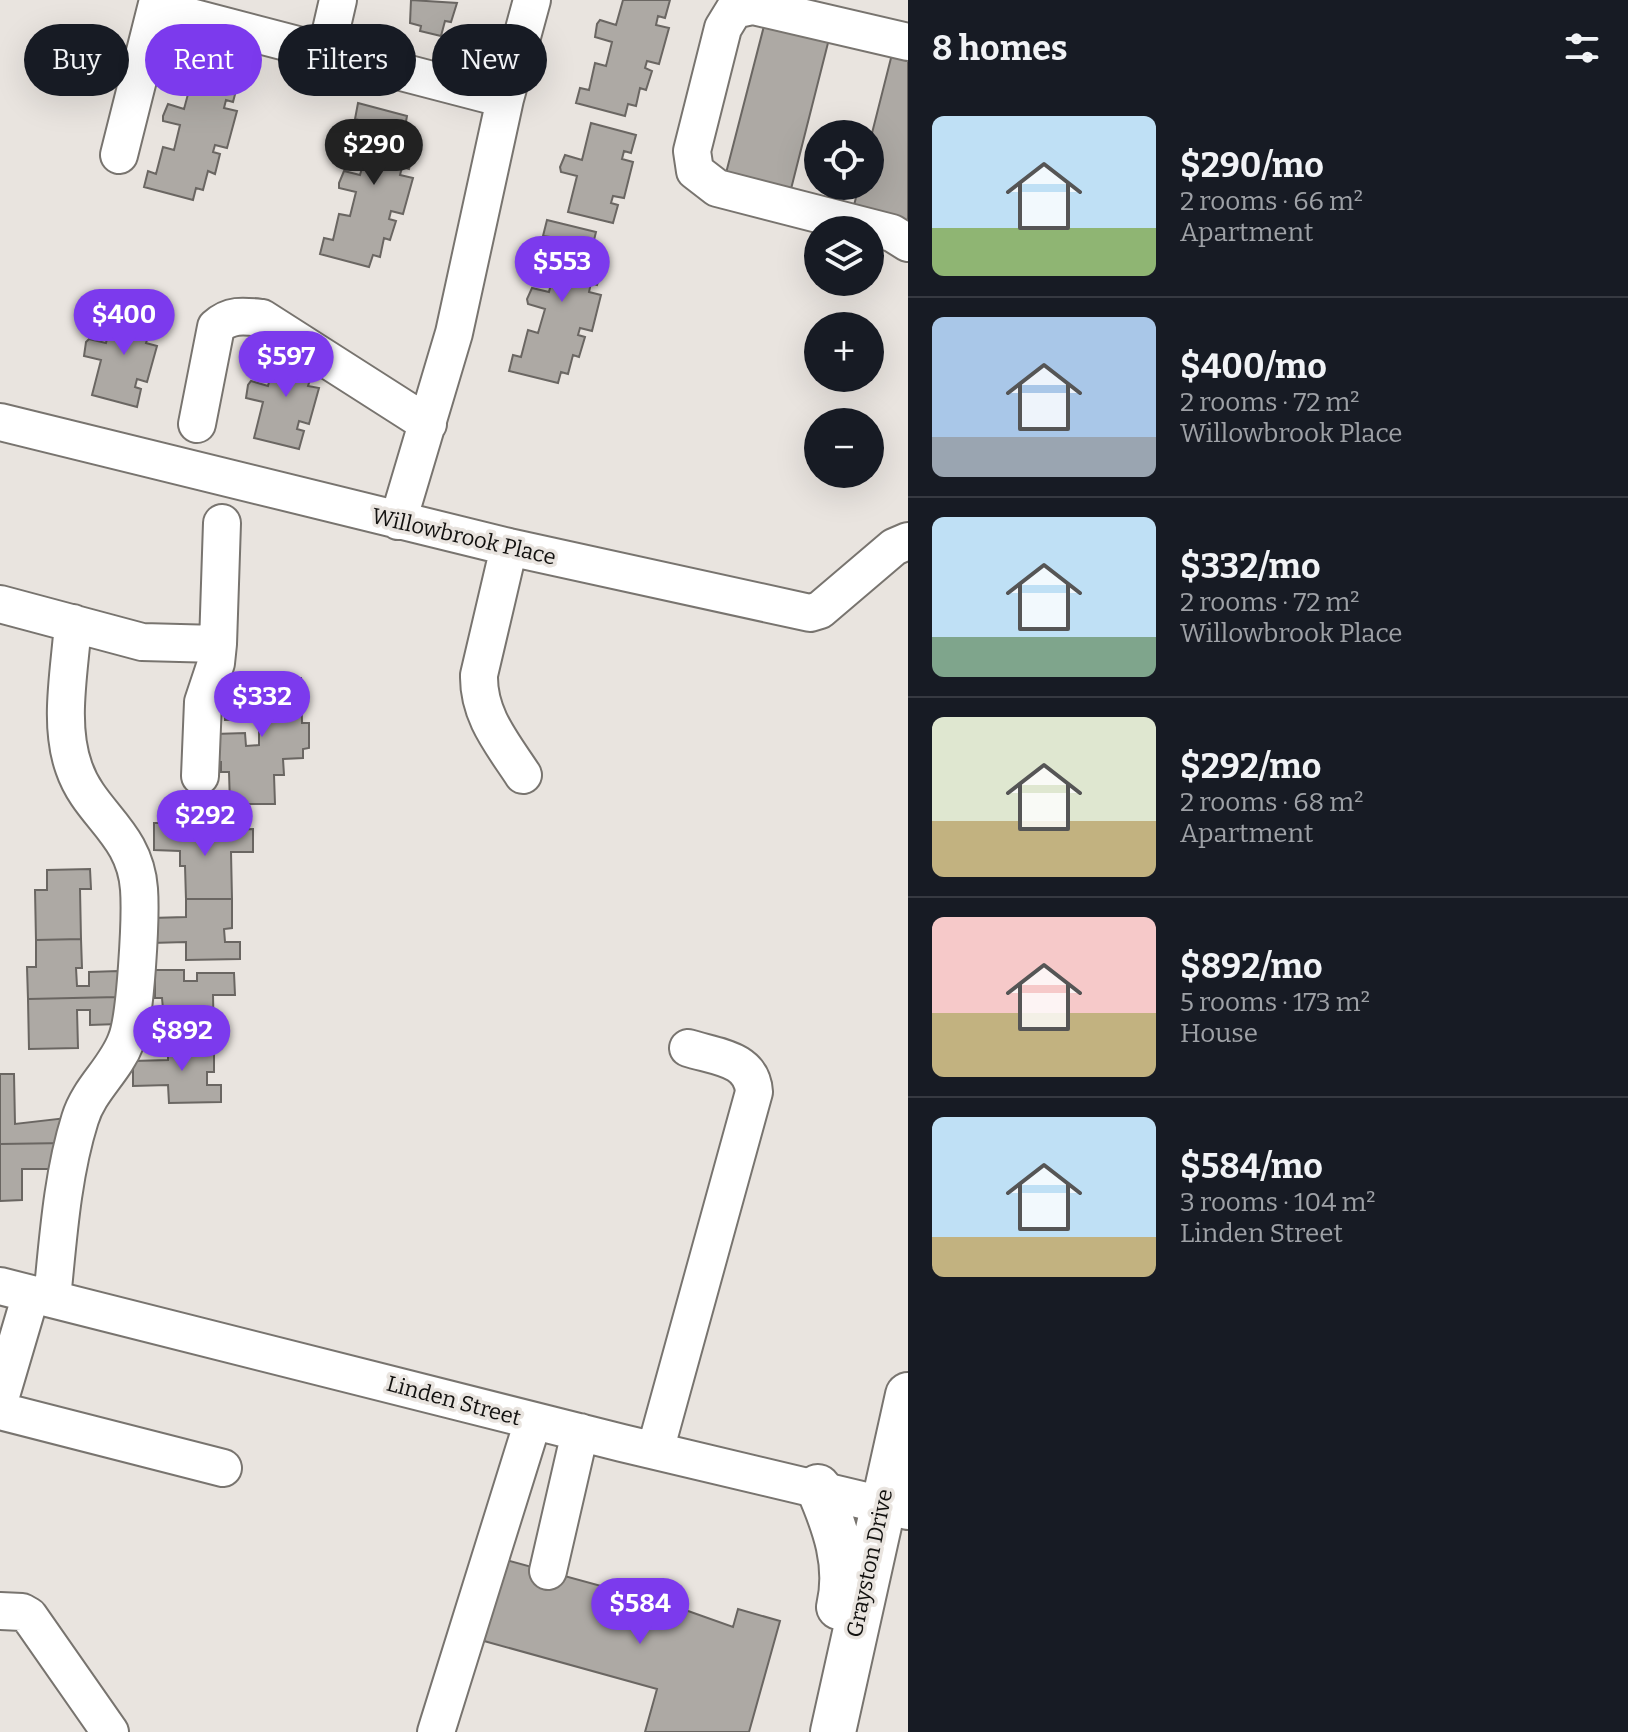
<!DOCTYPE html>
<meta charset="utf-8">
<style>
body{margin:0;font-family:Bitter,serif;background:#242831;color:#f1f3f6;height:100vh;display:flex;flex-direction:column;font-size:30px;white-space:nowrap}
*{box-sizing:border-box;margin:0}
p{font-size:26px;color:#9ea1a6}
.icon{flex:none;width:44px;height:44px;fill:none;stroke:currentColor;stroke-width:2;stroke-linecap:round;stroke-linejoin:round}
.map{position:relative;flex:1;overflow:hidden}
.side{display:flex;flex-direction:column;background:#171b24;width:720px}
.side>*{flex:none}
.top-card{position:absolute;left:24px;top:24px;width:760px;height:72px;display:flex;gap:16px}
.controls{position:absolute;left:804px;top:120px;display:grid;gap:16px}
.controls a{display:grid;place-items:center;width:80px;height:80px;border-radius:50%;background:#171b24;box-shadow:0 8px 32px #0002;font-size:40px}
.price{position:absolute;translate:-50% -68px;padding:0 18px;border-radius:28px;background:#7c3aed;color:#fff;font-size:26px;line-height:52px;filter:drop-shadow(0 2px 4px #0008)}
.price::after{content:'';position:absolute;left:50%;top:48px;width:24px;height:18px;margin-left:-12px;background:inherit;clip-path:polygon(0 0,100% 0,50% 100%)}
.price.on{background:#222;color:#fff}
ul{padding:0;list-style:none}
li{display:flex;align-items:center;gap:24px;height:200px;padding:0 24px}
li+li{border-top:2px solid #363941}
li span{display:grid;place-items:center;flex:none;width:224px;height:160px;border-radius:12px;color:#555}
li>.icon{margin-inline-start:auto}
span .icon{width:96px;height:96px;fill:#fffc;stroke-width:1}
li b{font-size:34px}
h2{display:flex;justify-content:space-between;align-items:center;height:96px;padding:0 24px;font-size:34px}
.chip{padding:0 28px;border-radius:36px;background:#171b24;box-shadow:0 8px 32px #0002;font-size:28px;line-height:72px}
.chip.on{background:#7c3aed;color:#fff}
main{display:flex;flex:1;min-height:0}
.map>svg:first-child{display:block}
.building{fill:#ada9a4;stroke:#6a6662;stroke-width:2}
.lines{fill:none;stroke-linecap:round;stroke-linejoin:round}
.minor-casing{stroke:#78746f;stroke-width:40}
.major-casing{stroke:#78746f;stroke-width:48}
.minor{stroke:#fff;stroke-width:36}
.major{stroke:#fff;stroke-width:44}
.labels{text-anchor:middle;stroke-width:7;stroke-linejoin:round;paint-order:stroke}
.street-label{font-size:22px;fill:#131210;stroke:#e9e4df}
</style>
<main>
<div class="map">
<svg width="908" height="1732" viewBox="0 0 908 1732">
<rect width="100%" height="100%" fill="#e9e4df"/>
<path class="building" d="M411,0L457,3L451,22L445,21L441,36L420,31L421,26L410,23Z
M623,0H670L665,18L658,16L656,25L669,28L659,64L647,61L645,68L652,71L646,90L640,88L636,106L628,104L625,116L576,103L580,88L589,90L595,63L606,66L612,42L595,37L597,24L600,20L616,25Z
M765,22L829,39L790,193L725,177Z
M182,36L231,49L229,61L236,62L231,81L238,83L233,102L226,100L224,108L237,111L227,148L215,145L213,152L220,154L215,174L208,171L203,190L196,188L193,200L144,187L148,171L156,174L163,147L174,150L180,125L163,121V116L168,104L184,109L191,83L179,81L186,54L179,52Z
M892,54L908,59V223L853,209L859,186H870V141Z
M358,103L407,116L405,127L412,129L408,147L414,149L409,169L402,167L400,175L413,178L403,214L391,211L389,219L396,221L390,240L384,238L380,257L373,255L369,267L320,254L324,238L333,240L339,214L350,216L356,192L339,188V183L344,171L360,175L367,150L355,147L362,121L355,119Z
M591,123L636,135L631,153L624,151L622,159L633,162L624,198L613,196L611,203L618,205L613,223L568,212L577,176L561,172L560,167L565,155L582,160Z
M547,220L596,232L593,244L601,246L596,264L603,266L597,285L591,283L589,292L601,295L592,331L580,328L578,335L585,337L579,357L573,355L568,374L561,372L558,383L509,371L513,355L521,357L528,330L538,333L545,309L528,304L527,299L532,288L549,292L555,267L544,264L551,237L543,236Z
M115,307L159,319L154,337L149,335L146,343L157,346L147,382L137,379L135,387L141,389L137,407L92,395L101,360L84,356L86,342L89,339L106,343Z
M278,349L321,361L316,379L311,377L308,386L319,388L309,424L299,421L297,429L304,431L299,449L254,438L263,402L246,398L248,385L251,381L268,386Z
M301,678L302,723H309V748L303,749V758L283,759L284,775H274L275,804H230L229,772H221V762H216L215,734L245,733L246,746L259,745V719L225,720L224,692H258V679Z
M154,823H184V838H207V830L253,829V852H231L232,899H186L185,866H180V851L154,850Z
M90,869L91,889H80L81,939L36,940L35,890H47V870Z
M186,899H232V928L224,929L225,942H240V959L186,960V942L151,943V918L186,917Z
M81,939L82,968H76L77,986H89V972L118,971V997L28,999L27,967H36V940Z
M155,970H184V981H197V973H234L235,995H213L214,1042H168V1009H163L162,998H155Z
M118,997V1024L90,1025V1010H77L78,1048L29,1049L28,999Z
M168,1042H214V1072H207V1085H221V1102L169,1103L168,1085L133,1086V1061L168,1060Z
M0,1074H14L15,1124L66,1118V1143L0,1144Z
M66,1143V1169H22V1200L0,1201V1144Z
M506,1560L674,1606L733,1627L738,1609L780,1621L749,1732H645L657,1689L484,1641Z"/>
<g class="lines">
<defs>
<path id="minor" d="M156,8L505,99
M908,42L753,6L734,10L723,28L692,151L695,171L717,188L892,233L908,243
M326,52L338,0
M119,155L158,0
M0,422L509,547L810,613L820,610L894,547L908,541
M197,424L216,327C230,314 244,316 262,318L428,424
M398,521L454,333L505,99L532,0
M509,547L479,675C478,715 502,743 523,775
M0,604L142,642L218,644
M200,776L203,702L216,663L218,644L222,523
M0,1286L622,1443L908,1511
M52,1299C58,1240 62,1176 80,1119C89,1089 115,1070 126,1041C136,1017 141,917 139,889C135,832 90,815 74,768C58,724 70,669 73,623
M0,1399L31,1294
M0,1411L223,1468
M655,1451L754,1092C752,1058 716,1057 688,1048
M548,1571L580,1432
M0,1611L22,1612L29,1616L110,1732
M436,1732L533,1421"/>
<path id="major" d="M818,1487C835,1526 849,1565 839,1607
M833,1732L908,1395"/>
</defs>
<use href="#minor" class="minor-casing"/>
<use href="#major" class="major-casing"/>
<use href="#minor" class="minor"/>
<use href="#major" class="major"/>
</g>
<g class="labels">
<g class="street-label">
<text transform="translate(464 536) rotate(13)" y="8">Willowbrook Place</text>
<text transform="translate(454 1400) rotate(15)" y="8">Linden Street</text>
<text transform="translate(869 1563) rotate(-78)" y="8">Grayston Drive</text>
</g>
</g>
</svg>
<div class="controls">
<a><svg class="icon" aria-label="locate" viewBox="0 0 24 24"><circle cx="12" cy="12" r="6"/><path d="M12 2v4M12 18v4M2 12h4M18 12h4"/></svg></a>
<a><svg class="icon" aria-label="layers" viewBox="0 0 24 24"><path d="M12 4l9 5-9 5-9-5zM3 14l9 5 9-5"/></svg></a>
<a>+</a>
<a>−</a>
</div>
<b class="price on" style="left:374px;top:187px">$290</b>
<b class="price" style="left:562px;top:304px">$553</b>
<b class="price" style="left:124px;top:357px">$400</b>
<b class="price" style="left:286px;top:399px">$597</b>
<b class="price" style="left:262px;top:739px">$332</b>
<b class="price" style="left:205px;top:858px">$292</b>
<b class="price" style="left:182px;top:1073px">$892</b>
<b class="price" style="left:640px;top:1646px">$584</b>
<div class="top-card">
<a class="chip">Buy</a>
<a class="chip on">Rent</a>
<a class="chip">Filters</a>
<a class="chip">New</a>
</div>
</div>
<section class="side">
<h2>8 homes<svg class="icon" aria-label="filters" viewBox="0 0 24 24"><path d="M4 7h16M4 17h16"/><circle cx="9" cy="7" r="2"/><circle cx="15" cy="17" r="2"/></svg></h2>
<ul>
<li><span style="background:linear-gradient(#bfe0f5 70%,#8fb573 0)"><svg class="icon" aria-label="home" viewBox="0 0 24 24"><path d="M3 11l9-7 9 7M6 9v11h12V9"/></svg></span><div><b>$290/mo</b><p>2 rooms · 66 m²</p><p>Apartment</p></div></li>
<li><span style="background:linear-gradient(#a9c7e8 75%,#9aa5b1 0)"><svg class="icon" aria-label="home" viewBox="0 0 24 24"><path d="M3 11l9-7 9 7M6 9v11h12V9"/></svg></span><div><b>$400/mo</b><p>2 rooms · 72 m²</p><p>Willowbrook Place</p></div></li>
<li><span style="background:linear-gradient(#bfe0f5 75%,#7fa58c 0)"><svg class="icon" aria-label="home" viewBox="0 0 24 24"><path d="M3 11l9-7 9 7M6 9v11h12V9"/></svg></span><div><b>$332/mo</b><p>2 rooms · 72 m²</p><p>Willowbrook Place</p></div></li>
<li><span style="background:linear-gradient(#dfe7d0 65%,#c2b280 0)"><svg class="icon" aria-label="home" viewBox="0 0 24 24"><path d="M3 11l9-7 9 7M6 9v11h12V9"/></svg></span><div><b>$292/mo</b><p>2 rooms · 68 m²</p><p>Apartment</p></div></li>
<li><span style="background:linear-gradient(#f6c9c9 60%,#c2b280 0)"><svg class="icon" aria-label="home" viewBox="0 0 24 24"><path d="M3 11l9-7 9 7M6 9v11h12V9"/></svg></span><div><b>$892/mo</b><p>5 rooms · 173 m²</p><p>House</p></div></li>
<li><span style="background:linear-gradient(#bfe0f5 75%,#c2b280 0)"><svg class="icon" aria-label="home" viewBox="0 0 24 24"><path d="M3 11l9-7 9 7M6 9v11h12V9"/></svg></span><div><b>$584/mo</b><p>3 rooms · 104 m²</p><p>Linden Street</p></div></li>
</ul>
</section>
</main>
